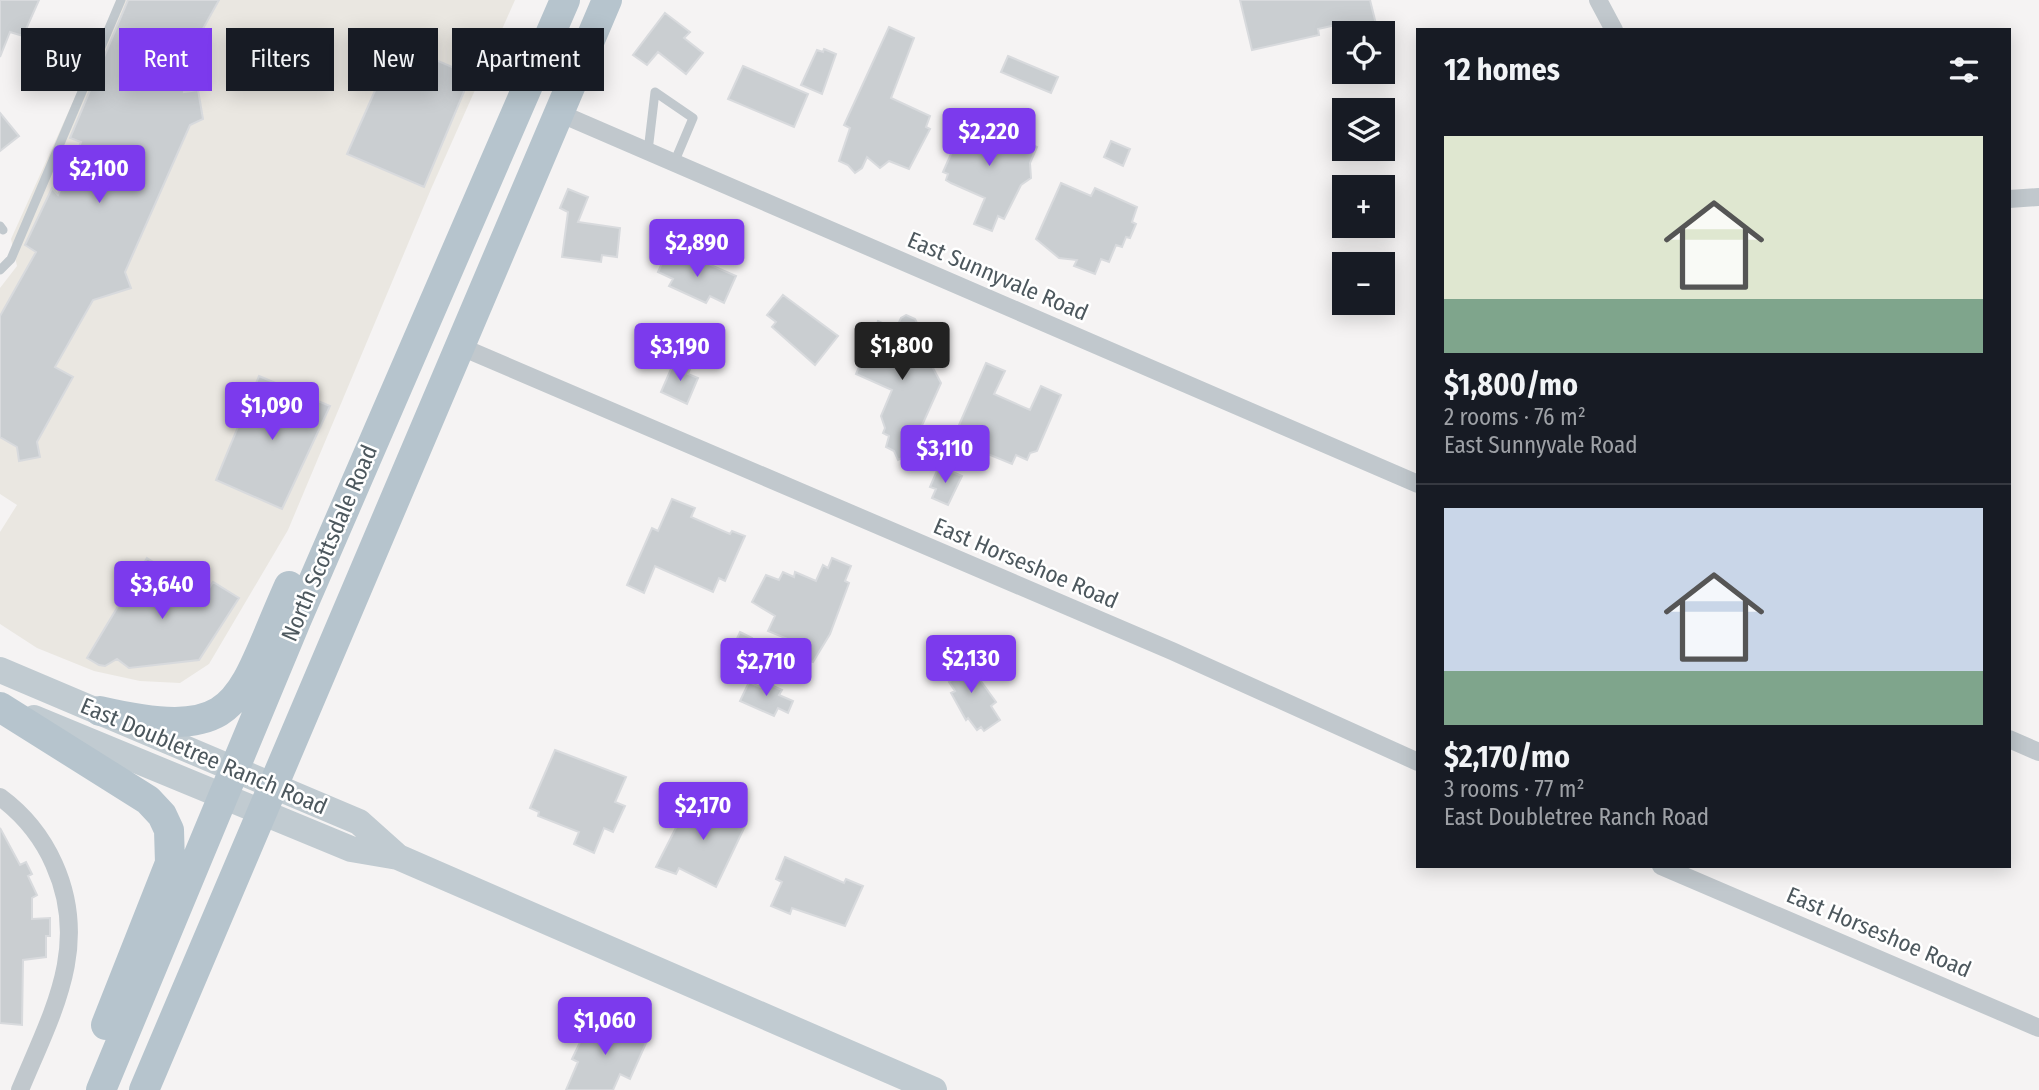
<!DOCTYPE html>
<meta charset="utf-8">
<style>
body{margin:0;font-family:"Fira Sans Condensed",sans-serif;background:#242831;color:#f1f3f6;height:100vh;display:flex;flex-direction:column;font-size:26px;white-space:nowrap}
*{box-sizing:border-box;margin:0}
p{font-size:23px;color:#9ea1a6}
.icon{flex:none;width:38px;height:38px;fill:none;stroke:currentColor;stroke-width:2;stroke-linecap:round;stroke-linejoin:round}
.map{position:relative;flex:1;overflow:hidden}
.side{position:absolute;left:1416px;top:28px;width:595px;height:840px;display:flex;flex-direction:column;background:#171b24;border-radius:0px;box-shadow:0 4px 18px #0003}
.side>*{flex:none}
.banner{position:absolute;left:21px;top:28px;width:665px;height:63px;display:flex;gap:14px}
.buttons{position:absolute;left:1332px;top:21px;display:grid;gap:14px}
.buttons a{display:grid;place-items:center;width:63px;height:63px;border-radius:0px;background:#171b24;box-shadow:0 4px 18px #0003;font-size:35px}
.price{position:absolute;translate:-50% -60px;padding:0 16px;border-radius:7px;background:#7c3aed;color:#fff;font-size:23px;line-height:46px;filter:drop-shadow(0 2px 4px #0008)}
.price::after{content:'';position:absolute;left:50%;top:42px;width:21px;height:16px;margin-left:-10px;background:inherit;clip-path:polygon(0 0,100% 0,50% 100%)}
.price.active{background:#222;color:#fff}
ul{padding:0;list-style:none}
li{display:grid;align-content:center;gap:14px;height:371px;padding:0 28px}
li+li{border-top:2px solid #363941}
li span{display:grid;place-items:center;height:217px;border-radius:0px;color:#555}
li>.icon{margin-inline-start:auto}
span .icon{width:126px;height:126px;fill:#fffc;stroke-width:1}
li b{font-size:30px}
h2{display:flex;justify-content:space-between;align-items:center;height:84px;padding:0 28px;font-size:30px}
.pill{padding:0 24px;border-radius:0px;background:#171b24;box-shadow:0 4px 18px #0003;font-size:24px;line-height:63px}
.pill.active{background:#7c3aed;color:#fff}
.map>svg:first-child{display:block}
.commercial{fill:#eae7e1}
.building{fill:#caced1;stroke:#d8dadd;stroke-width:2}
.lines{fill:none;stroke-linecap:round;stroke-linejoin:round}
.service{stroke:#c1c8cd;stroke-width:9}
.minor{stroke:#c1c8cd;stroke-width:18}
.secondary{stroke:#c1cbd1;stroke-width:26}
.primary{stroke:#b6c4cd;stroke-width:30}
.labels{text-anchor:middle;stroke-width:5;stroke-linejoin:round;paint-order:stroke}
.street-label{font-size:23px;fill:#4d585e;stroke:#fff}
</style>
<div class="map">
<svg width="2039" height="1090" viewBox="0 0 2039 1090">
<rect width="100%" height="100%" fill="#f5f3f3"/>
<path class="commercial" d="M119,0H515L431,189L288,530L209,664L180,683L140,681L94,671L37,648L0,624V532L17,505L0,494V288L17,266L11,239Z"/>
<path class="building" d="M0,0H39L23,36L10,32L0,57Z
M128,0H219L190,52L184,92L198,90L203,119L190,125L125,272L131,288L93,300L55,367L73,377L37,442L40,457L19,461L17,447L0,437V316L36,252L25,245L52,188L58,195L81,142L70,138Z
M1240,0H1370L1376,24L1351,30L1349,22L1318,29L1319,35L1252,50Z
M665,13L690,32L684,38L703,53L686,74L658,52L647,65L633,55Z
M889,27L914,38L891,98L930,116L926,127L930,129L909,169L889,161L880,168L867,157L862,168L855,173L848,165L839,161L850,128L844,125Z
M396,43L471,75L424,187L347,154Z
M824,49L836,54L822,94L801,85L817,50L823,52Z
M1008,56L1058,77L1051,93L1001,72Z
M743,66L808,94L794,127L728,99Z
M970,111L995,122L991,133L1017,144L1019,139L1037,147L1030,163L1031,178L1021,185L1004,219L998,216L992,231L974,224L985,198L951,183L946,180L948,174L943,172Z
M0,113L19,136L0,151Z
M1111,141L1130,149L1123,166L1104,157Z
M1061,183L1091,196L1095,188L1137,207L1132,222L1136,224L1130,238L1126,237L1122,247L1116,245L1109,262L1101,259L1095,274L1074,266L1077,260L1059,258L1036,239Z
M568,189L588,197L578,222L620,228L617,257L602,255L601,262L562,257L568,212L560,208Z
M667,252L700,267L702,261L736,276L724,303L710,296L706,303L669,286L673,279L658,272Z
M783,295L838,336L815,365L772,327L776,322L767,315Z
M906,315L915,319L918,325L905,354L928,345L935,348L940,353L933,368L941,383L919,432L922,438L912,443L916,452L898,460L894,451L886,447L889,436L883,433L885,428L881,416L892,390L856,374L878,321L896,329L901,318Z
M674,362L690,369L688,374L698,378L687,404L661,392Z
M986,363L1005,371L994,394L1030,410L1041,386L1061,395L1037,451L1030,453L1027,460L1016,455L1012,464L978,450L982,443L956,432Z
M259,376L330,406L282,509L216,480Z
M939,466L962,476L948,505L932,498L936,489L930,487Z
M672,499L695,508L691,517L730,534L732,531L745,536L725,581L719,578L713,592L655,566L644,593L627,585L652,528L658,531Z
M147,558L205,595L213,582L239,598L199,660L129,668L117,659L105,666L99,665L87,658Z
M832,558L851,566L845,581L849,583L830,634L813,662L793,654L795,642L768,631L775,616L752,602L766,575L779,580L783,572L794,577L795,572L816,581L823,565L828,568Z
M740,632L752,638L746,653L733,647Z
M954,655L963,667L967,665L972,669L996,702L991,706L1000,720L984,731L981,727L977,730L968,718L966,720L951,693L955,691L949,682L952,680L941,664Z
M762,681L782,690L779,695L793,701L788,713L778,708L774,716L740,701L749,682L760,687Z
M555,750L626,777L615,802L625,806L613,832L604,828L594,853L574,844L579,832L538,816L539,812L530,808Z
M707,798L731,809L728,816L746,824L716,887L679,868L676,874L656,867L690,800L704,806Z
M0,828L20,865L26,862L32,874L28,876L37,895L32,898V919L50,918V936H46V957L23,960L22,1025L0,1023Z
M785,857L844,883L846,879L863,886L845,926L792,908L790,914L771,906L782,882L776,879Z
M613,1017L633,1025L628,1036L646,1043L630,1079L620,1074L613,1090H566L578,1062L572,1059L584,1034L590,1036L595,1022L609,1028Z"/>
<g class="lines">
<path class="service" d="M648,151L655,92L693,118L674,163
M0,226L3,230
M0,270L11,259L121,0"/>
<path class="minor" d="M1598,0L1614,30
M559,113L1418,484
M2009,199L2039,197
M459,346L1172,651L1418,762
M2009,739L2039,752
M0,797C23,814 42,837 54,864C91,946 52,1013 20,1090
M1661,866L2039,1028"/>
<path class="secondary" d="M0,670L359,822L397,856
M34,718L351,849L398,857L934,1090"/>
<path class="primary" d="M0,707L148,800L162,815L169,830L170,863L106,1025
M100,711C243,744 237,702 289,586
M101,1090L296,621L565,0
M144,1090L607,0"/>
</g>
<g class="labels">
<g class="street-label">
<text transform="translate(998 276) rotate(23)" y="8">East Sunnyvale Road</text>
<text transform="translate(329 543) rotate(-67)" y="8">North Scottsdale Road</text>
<text transform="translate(1026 563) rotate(23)" y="8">East Horseshoe Road</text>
<text transform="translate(204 756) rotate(23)" y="8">East Doubletree Ranch Road</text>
<text transform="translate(1879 932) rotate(23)" y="8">East Horseshoe Road</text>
</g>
</g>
</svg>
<div class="buttons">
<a><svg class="icon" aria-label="locate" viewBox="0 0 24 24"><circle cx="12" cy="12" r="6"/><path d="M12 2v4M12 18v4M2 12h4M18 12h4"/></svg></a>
<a><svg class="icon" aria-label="layers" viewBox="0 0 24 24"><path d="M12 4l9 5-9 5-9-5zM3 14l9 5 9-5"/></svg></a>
<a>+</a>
<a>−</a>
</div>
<b class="price" style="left:989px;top:168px">$2,220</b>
<b class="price" style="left:99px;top:205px">$2,100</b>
<b class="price" style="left:697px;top:279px">$2,890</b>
<b class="price active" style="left:902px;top:382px">$1,800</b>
<b class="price" style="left:680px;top:383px">$3,190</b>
<b class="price" style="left:272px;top:442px">$1,090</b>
<b class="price" style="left:945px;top:485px">$3,110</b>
<b class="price" style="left:162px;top:621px">$3,640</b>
<b class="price" style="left:971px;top:695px">$2,130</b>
<b class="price" style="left:766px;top:698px">$2,710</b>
<b class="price" style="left:703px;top:842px">$2,170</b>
<b class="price" style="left:605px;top:1057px">$1,060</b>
<div class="banner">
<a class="pill">Buy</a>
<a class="pill active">Rent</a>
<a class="pill">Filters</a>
<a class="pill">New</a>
<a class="pill">Apartment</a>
</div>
<section class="side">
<h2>12 homes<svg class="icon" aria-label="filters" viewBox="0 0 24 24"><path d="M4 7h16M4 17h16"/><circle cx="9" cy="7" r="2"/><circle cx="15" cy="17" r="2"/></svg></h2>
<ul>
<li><span style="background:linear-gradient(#dfe7d0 75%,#7fa58c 0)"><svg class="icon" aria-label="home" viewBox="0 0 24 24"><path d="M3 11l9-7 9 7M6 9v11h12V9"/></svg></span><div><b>$1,800/mo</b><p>2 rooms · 76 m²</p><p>East Sunnyvale Road</p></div></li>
<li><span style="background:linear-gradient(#c9d6e8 75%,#7fa58c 0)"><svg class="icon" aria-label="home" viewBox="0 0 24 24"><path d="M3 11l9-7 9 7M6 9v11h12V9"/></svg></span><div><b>$2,170/mo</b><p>3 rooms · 77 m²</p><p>East Doubletree Ranch Road</p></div></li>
</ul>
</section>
</div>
